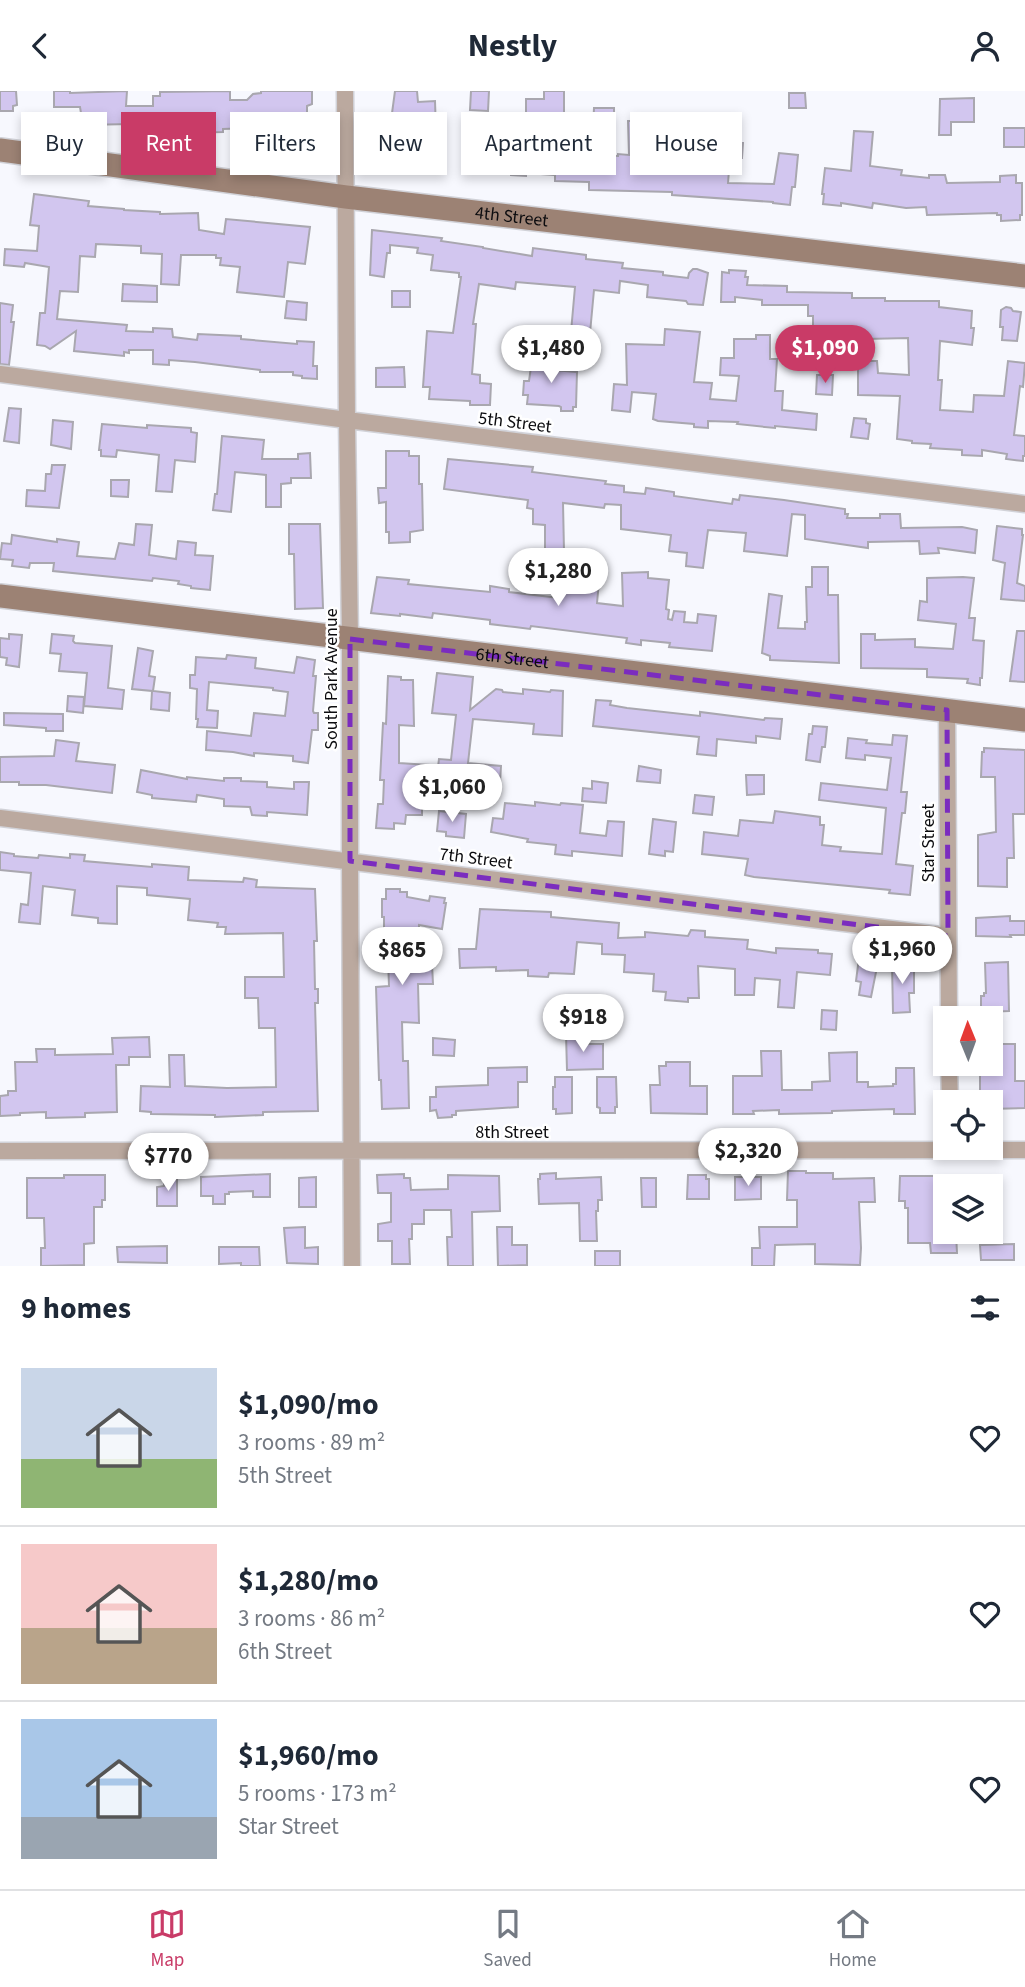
<!DOCTYPE html>
<meta charset="utf-8">
<style>
body{margin:0;font-family:"Source Sans 3",sans-serif;background:#f6f6f7;color:#1f2937;height:100vh;display:flex;flex-direction:column;font-size:26px;white-space:nowrap}
*{box-sizing:border-box;margin:0}
p{font-size:23px;color:#747a83}
.icon{flex:none;width:38px;height:38px;fill:none;stroke:currentColor;stroke-width:2;stroke-linecap:round;stroke-linejoin:round}
.map{position:relative;height:1175px;overflow:hidden}
.details{display:flex;flex-direction:column;background:#fff;flex:1}
.details>*{flex:none}
.hud{position:absolute;left:21px;top:21px;width:984px;height:63px;display:flex;gap:14px}
.needle{width:46px;rotate:359deg}
.fabs{position:absolute;left:933px;top:915px;display:grid;gap:14px}
.fabs a{display:grid;place-items:center;width:70px;height:70px;border-radius:0px;background:#fff;box-shadow:0 4px 10px #0003;font-size:35px}
.price{position:absolute;translate:-50% -60px;padding:0 16px;border-radius:24px;background:#fff;color:#222;font-size:23px;line-height:46px;filter:drop-shadow(0 2px 4px #0008)}
.price::after{content:'';position:absolute;left:50%;top:42px;width:21px;height:16px;margin-left:-10px;background:inherit;clip-path:polygon(0 0,100% 0,50% 100%)}
.price.on{background:#c93b67;color:#fff}
ul{padding:0;list-style:none}
li{display:flex;align-items:center;gap:21px;height:175px;padding:0 21px}
li+li{border-top:2px solid #e0e1e3}
li span{display:grid;place-items:center;flex:none;width:196px;height:140px;border-radius:0px;color:#555}
li>.icon{margin-inline-start:auto}
span .icon{width:84px;height:84px;fill:#fffc;stroke-width:1}
li b{font-size:30px}
h2{display:flex;justify-content:space-between;align-items:center;height:84px;padding:0 21px;font-size:30px}
.tag{padding:0 24px;border-radius:0px;background:#fff;box-shadow:0 4px 10px #0003;font-size:24px;line-height:63px}
.tag.on{background:#c93b67;color:#fff}
header{display:flex;justify-content:space-between;align-items:center;height:91px;padding:0 21px;background:#fff;font-size:32px;font-weight:700}
.tab-bar{display:flex;justify-content:space-around;align-items:center;height:98px;border-top:2px solid #e0e1e3;background:#fff;font-size:19px;color:#747a83}
.tab-bar a{display:grid;justify-items:center;gap:4px}
.tab-bar .on{color:#c93b67}
.map>svg:first-child{display:block}
.building{fill:#d2c6ef;stroke:#a9a7af;stroke-width:2}
.lines{fill:none;stroke-linecap:round;stroke-linejoin:round}
.street-casing{stroke:#d1d2d8;stroke-width:19}
.secondary-casing{stroke:#d1d2d8;stroke-width:26}
.street{stroke:#bba99f;stroke-width:16}
.secondary{stroke:#9c8274;stroke-width:23}
.marked{fill:none;stroke:#7b2cbf;stroke-width:5;stroke-dasharray:14 9;stroke-linejoin:round}
.labels{text-anchor:middle;stroke-width:5;stroke-linejoin:round;paint-order:stroke}
.street-label{font-size:18px;fill:#0c0c0f;stroke:#fff}
</style>
<header><svg class="icon" aria-label="back" viewBox="0 0 24 24"><path d="M15 5l-7 7 7 7"/></svg>Nestly<svg class="icon" aria-label="person" viewBox="0 0 24 24"><circle cx="12" cy="8" r="4"/><path d="M4 21q1-7 8-7t8 7"/></svg></header>
<div class="map">
<svg width="1025" height="1175" viewBox="0 0 1025 1175">
<rect width="100%" height="100%" fill="#f7f8fe"/>
<path class="building" d="M0,0H16L17,14L13,15V20H0Z
M54,0H70V2L127,0L126,15H153V5H160V1L230,0V9H247L253,3L261,2V0H312V13L307,15V52L253,53V48H251V37L223,38V41L180,42V35L131,33L83,34L80,16H54Z
M395,0H417L418,11L435,10L436,40H439L438,80H423L422,74H420V68H395L394,71L376,70L377,60L371,59L372,46L386,48L387,36L390,37Z
M471,0H489L488,20L470,19Z
M544,0H564V30H545V24H526V8H544Z
M789,2H805L806,17H789Z
M974,7V31H951V44H939L940,8Z
M594,17H614V37H593Z
M628,30H652L647,65H659V67L685,70L684,33L730,32V52H743L742,67H730L728,92L774,93L779,62L798,64L795,96H792L790,114L773,112V111L672,104V101L589,99V91L555,90V84L526,82V85L511,84V80L483,82V79H477L480,47L497,48L496,59L556,62V59H575V63L618,65V63L629,64Z
M1004,37H1025V56H1004Z
M854,40L873,41L870,75L902,79L901,84L929,87V84H945L947,92L1000,91V85L1016,84V92H1022V124H1020V129L1001,130V124H997V122L927,124L926,116L906,117L873,112L872,117L841,112V115L823,113L824,103H822L825,77L851,80Z
M34,103L89,110L88,115L124,118V119L160,121V123L198,122L199,139L224,143L226,128L310,136L305,173L288,171L284,206L237,201L240,176L220,174L221,167H216V164H181L179,194L161,193L162,163L141,162V155L96,153L95,166L80,165L78,201L60,200L57,228L127,234L126,240L153,241V237L172,238L173,246L197,249L198,243L241,245V248L297,253V250L314,251L313,275H317V288L302,287V285L293,284V281H260V279L195,271L169,269V274L153,273V259H129V262L124,261V265L74,260L76,240L50,258L45,255L37,254L40,222H45L49,176L25,172L24,176L4,174L5,158L37,160L39,135L30,134Z
M372,139L442,147L441,150L483,156V157L532,165L533,157L586,164V168L623,172L622,177L663,181V184L688,187L689,182L693,178H697L708,182L703,214L688,213L686,210L647,206L648,194L620,190L619,202L594,199L590,242L571,241L575,196L516,191L515,198L479,193L473,233H476L472,283L480,284V292L491,293L490,314H470V310L429,308L430,296H423L427,240L453,242L461,186H459V182L431,179L433,164L417,162L418,157L390,154V162H387L384,186L370,184Z
M729,179L746,180L745,186H748L747,194L787,195V201L852,202V207H885V210H939V216L972,220L971,237H974L972,254L940,250L938,289H942L940,319L973,321L974,304L1004,305L1008,270L1025,272L1023,296L1020,295L1014,344L1025,345V365H1023V370L1006,368L1007,363L982,359V365L962,364V359L930,357L931,353L912,352V350L897,348L900,305L858,304V270H877L878,282L909,284L908,247L866,248V245H848V236L813,237V225H808V214H762V209L735,206V211H721L722,181L729,182Z
M123,193L157,195V211L122,210Z
M392,200H410V216H392Z
M287,210L307,212L306,229L285,227Z
M0,212L13,214L11,231H14L9,274L0,273Z
M1006,216L1011,217L1013,220L1021,221L1017,250L1002,249L1003,236H1000L1001,219Z
M665,238L700,241L694,291L712,292L710,308L736,310L739,285L720,284L721,267H734V248H756V244H770V268H777L775,300H783L782,319L817,323L816,339L775,335V337L737,333L738,331L708,330V337L694,336V333L658,330L653,328L656,303L632,301L630,321L612,319L614,293L627,294L626,253L664,254Z
M542,259L556,260L554,279L577,281L576,316H573V320H561V316L559,315L527,313L528,304H523L524,290H529L531,276L541,277Z
M404,276L405,296H376V277Z
M817,284H833L832,304L816,303Z
M9,317L21,318L19,352L4,350Z
M854,327L866,328V332L870,333L868,348L851,346Z
M53,329L73,331L71,358L51,354Z
M102,333L147,337V334L191,337V341L197,342L195,371L175,369L172,401L156,400L159,364L117,359L116,366L101,365V359H99Z
M222,345L264,349L262,368H298V363L310,362L311,387H291V392L281,393V416H266V384L235,381L231,421L213,419L215,403H217Z
M386,360H409V365H419V393H422L423,439L410,441V451L389,452V441H386V411L379,412L378,397H386Z
M448,368L533,376L532,381L606,390L605,393L624,395V401L645,403L646,397L674,401V405L732,413L733,408L739,409L740,404L784,409L845,418V423H848L847,427H880V423H900L901,437L962,436L977,439L975,462L938,457L939,462L920,463L919,450L868,451V457L805,448V424L792,423L787,465L744,460L746,442L708,439L703,477L686,475L687,462L669,460L671,444L621,438V414L605,413L604,417L563,412L564,460H545V434L533,433V418L527,417L528,409L444,398Z
M52,374H65L59,417L26,415L27,399L45,400L46,383H51Z
M111,389H129L128,406L111,405Z
M136,433L152,434L149,464L176,468L178,450L196,452L195,464L213,465L210,499L191,497V495L178,493L179,490L153,487L152,490L53,480L54,472H30L29,477L12,475L13,469L0,468L2,452L11,453L12,444L57,451V448L79,451L77,465L115,468L119,452L134,454Z
M289,433H320L323,517L295,518L294,463H289Z
M997,435L1022,438V444H1023L1017,492L1025,495V510L1001,508L1005,472L993,469Z
M812,476H828V504H838L839,572L770,569V565L762,562L769,503L782,505L778,537L805,538V531H807L806,496H812Z
M575,478L600,480L597,512L623,515L622,482L648,481V487L669,489L666,518L669,519L668,528L672,529L674,520L685,521L684,531L697,532L698,523L716,525L712,560L669,556L670,552L641,549V554L626,552L627,547L531,535L530,538L515,536L490,533V529L433,522L432,527L400,523V525L371,522L377,486L409,489L408,493L490,501V495L509,498V501L560,507L555,483Z
M963,486L974,487L969,527H975L973,549L984,550L982,587H980V594L967,592L968,588L927,586V578L861,577V543H875V549L915,548V556L953,558L956,533L918,529L920,510L927,511V487Z
M1017,540H1025V591L1010,590Z
M9,543L22,544L19,576L6,574L7,567L0,566V547L9,548Z
M52,543L74,545L73,550L75,552L112,555L108,597L124,599L122,618L84,615L87,582L59,580L61,563L50,562Z
M138,557L153,560L149,585L155,586L153,600L170,602L169,620L151,618L152,600L132,598Z
M227,564L256,567L255,577L294,582L297,566L315,569L313,585H316L313,620L314,622H318V639H312L308,672L293,670V665L254,662V665L233,661L206,659L207,640L251,645L254,622L285,625L288,601L273,599V597L209,591L207,619L218,620L217,637L197,636L198,628H196L197,598L190,597V584H195L196,566L226,568Z
M437,582L473,586L470,619L496,598L502,599L503,601L523,603V598L550,601L551,599L563,600L562,645L533,643L534,633L473,628L468,672L501,675L500,692L437,684L439,668L451,669L456,624L432,622Z
M388,585L401,586V589H413L414,635L399,634V672L429,674L427,692H422V724H406L405,733L394,732V738L376,737L378,713H383L384,689H380L383,632L386,633Z
M68,605L84,606L83,622L67,620Z
M596,609L611,610L610,614L627,617L700,625V621L764,629L765,627L782,628L780,648L756,645V652L717,648L716,665L697,663L699,646L593,635Z
M4,622L63,623V640H46V637L4,634Z
M813,635L827,636L825,656H822L820,671L806,669L809,643H812Z
M893,644L907,645L901,701H907L905,722H902L896,773L913,775L910,804L889,802L890,799L754,786L745,784L748,768L702,763L704,741L738,745L740,729L773,732L775,720L820,726V734H824L822,754L841,756L840,760L882,763L886,717L819,709L821,692L887,699L891,667L865,664V669L846,667L848,647L867,649L866,652L892,654Z
M56,649L79,652L76,670L115,674L112,702L46,694H19V691H0V666L54,665Z
M984,657L1025,659V723H1013L1014,767H1007V796L978,795V744L996,741L995,686H981L982,661H984Z
M639,675L661,679L660,692L637,690Z
M141,679L187,688V686L224,690V687H241V690L267,691V696L294,698V691H309L307,724L267,721V725L252,724L250,716L224,715V708L197,704L196,711L152,707V704L137,701Z
M746,684H764V703L747,704Z
M592,690L608,692L606,712L582,710L583,697L592,698Z
M695,704L714,706L712,724L693,722Z
M535,711L560,714L561,712L583,714L580,742L606,745L608,730L624,731L622,765L572,760V765L555,763L556,754L527,751L528,748L491,741L493,727L503,728L505,712L535,715Z
M439,720L466,723L464,747L446,745V741L437,740Z
M653,728L676,731L673,761L665,760V765L649,763Z
M0,761L14,763V765L38,767L39,764L70,767V763L85,764L84,770L152,776V773L189,776L188,789L243,791L244,787L257,789L256,796L315,798L317,850H314L315,898H318V912H315L318,1020L263,1021V1024L215,1026V1024L151,1023V1021L140,1020L141,995L170,996L169,964H184L185,995L227,997L276,996L275,937H259L258,907H245V886H284L283,842L225,843L226,836H217L218,832L188,829L190,808L147,804V797L117,795V833L98,832V827L72,824L75,799L43,795L40,833L19,831L21,813L28,814L31,782L0,779Z
M386,798H400V801H407V806L429,810L430,805L445,807L444,812H446L442,838L419,834L418,873H432L433,893H418L419,932L402,931L403,970H408L409,1017L382,1018L381,989H379L376,896L389,895L388,868L384,867V826H382V808H386Z
M480,818L551,821V826L619,832L618,847L645,846V841L688,845L691,839L705,840V846L748,849L747,858L776,862V857L818,859V862L832,863L830,884L797,881L794,917L778,916L780,889L755,887L754,904H735V878L698,875L699,907H688V911L665,909L666,901L653,900L654,883L624,881L625,864L602,863V853L577,851L574,883L549,882L548,886L528,885V879L496,880V876L460,877L459,858H476Z
M1010,825V830H1025V844H1010L1011,846L976,845V827Z
M860,859L880,861L871,906L859,904L861,891L856,890Z
M1008,871L1009,920L984,921V918H981V905H984V902H986L985,872Z
M914,872V902H909L910,921L893,922L892,873Z
M822,919L837,920L836,939L821,938Z
M566,943H586V953H603V978L567,979Z
M149,946L150,966H129V974H116L117,1021L85,1022V1026L46,1027V1021L20,1022V1024L0,1025V1005L8,1004V1000H16L15,971H37L36,958H55V964L113,963L112,947Z
M433,947L455,949L454,965L433,964Z
M990,953H1015V990H1025V1017L990,1018V1012H980V982H990Z
M761,960H781L782,999H812V991L830,990L829,962L857,961V991H868V996L893,995V993H896V977H914L915,1023H894V1018L832,1020V1022L779,1023V1019L753,1020L754,1023H733V985H762Z
M666,971H690V995H707V1023L651,1022L650,994H660L659,975H666Z
M527,976V991H518V1016L456,1020V1024H452V1026L438,1027L436,1019L430,1020V1006H436V996L488,994V977Z
M555,986H572V1022L556,1023V1018H553V996H555Z
M597,986H616L617,1016H615V1022H600V1017L597,1016Z
M788,1080H806V1082H833V1088L874,1087L875,1111H859L861,1157L860,1174L815,1173V1153L775,1154L774,1175H752V1157H760L759,1136H797V1109H787Z
M556,1082V1088L601,1086L602,1109H598V1120H596L597,1150H580L579,1112L539,1113L538,1088H540V1083Z
M270,1083V1106H253V1100L229,1101V1103H225V1113H213V1105H201V1086Z
M404,1083V1087H410L411,1099L448,1098V1084L499,1085L500,1120L472,1121L473,1175H448L447,1146H452L451,1119H424V1133H412V1148H409L410,1173H392V1150H378V1133L391,1131V1102H378L377,1084Z
M64,1084H105V1109H102V1116H94V1152L84,1153V1174L41,1175V1157H45L44,1127H27V1087H64Z
M688,1084H706V1088H709V1108H687Z
M900,1085H945V1142H956L957,1162H931L930,1152H908V1117H905V1110H899Z
M316,1086V1116H299V1087Z
M735,1086H761V1108L735,1109Z
M164,1087H177V1115H157V1096L164,1095Z
M641,1087H656V1116H642Z
M305,1136V1157L318,1156V1173L287,1172L284,1137Z
M497,1136H512V1154H527V1174L498,1175Z
M1014,1153V1169H981L980,1154Z
M167,1155V1172L118,1171L117,1156Z
M219,1156H259L260,1175H241V1172L219,1173Z
M595,1160H620V1175H595Z"/>
<g class="lines">
<defs>
<path id="street" d="M345,0L347,329L350,548V770L352,1175
M0,283L347,329L1025,413
M947,619L949,928
M0,727L948,845
M949,973L950,1012
M0,1060L1025,1059"/>
<g id="secondary">
<path id="s1" d="M0,59L346,106L1025,185"/>
<path id="s2" d="M0,505L1025,629"/>
</g>
</defs>
<use href="#street" class="street-casing"/>
<use href="#secondary" class="secondary-casing"/>
<use href="#street" class="street"/>
<use href="#secondary" class="secondary"/>
</g>
<path class="marked" d="M350,548L947,619L948,845L350,770Z"/>
<g class="labels">
<g class="street-label">
<text dy="6" stroke="none"><textPath href="#s1" startOffset="516">4th Street</textPath></text>
<text transform="translate(515 331) rotate(7)" y="6">5th Street</text>
<text dy="6" stroke="none"><textPath href="#s2" startOffset="516">6th Street</textPath></text>
<text transform="translate(331 588) rotate(-90)" y="6">South Park Avenue</text>
<text transform="translate(928 752) rotate(-90)" y="6">Star Street</text>
<text transform="translate(476 767) rotate(7)" y="6">7th Street</text>
<text x="512" y="1047">8th Street</text>
</g>
</g>
</svg>
<div class="fabs">
<a><svg class="needle" viewBox="-14 -14 28 28"><path d="M0-13l5 13h-10z" fill="#e53935"/><path d="M0 13l5-13h-10z" fill="#747a83"/></svg></a>
<a><svg class="icon" aria-label="locate" viewBox="0 0 24 24"><circle cx="12" cy="12" r="6"/><path d="M12 2v4M12 18v4M2 12h4M18 12h4"/></svg></a>
<a><svg class="icon" aria-label="layers" viewBox="0 0 24 24"><path d="M12 4l9 5-9 5-9-5zM3 14l9 5 9-5"/></svg></a>
</div>
<b class="price" style="left:551px;top:294px">$1,480</b>
<b class="price on" style="left:825px;top:294px">$1,090</b>
<b class="price" style="left:558px;top:517px">$1,280</b>
<b class="price" style="left:452px;top:733px">$1,060</b>
<b class="price" style="left:902px;top:895px">$1,960</b>
<b class="price" style="left:402px;top:896px">$865</b>
<b class="price" style="left:583px;top:963px">$918</b>
<b class="price" style="left:748px;top:1097px">$2,320</b>
<b class="price" style="left:168px;top:1102px">$770</b>
<div class="hud">
<a class="tag">Buy</a>
<a class="tag on">Rent</a>
<a class="tag">Filters</a>
<a class="tag">New</a>
<a class="tag">Apartment</a>
<a class="tag">House</a>
</div>
</div>
<section class="details">
<h2>9 homes<svg class="icon" aria-label="filters" viewBox="0 0 24 24"><path d="M4 7h16M4 17h16"/><circle cx="9" cy="7" r="2"/><circle cx="15" cy="17" r="2"/></svg></h2>
<ul>
<li><span style="background:linear-gradient(#c9d6e8 65%,#8fb573 0)"><svg class="icon" aria-label="home" viewBox="0 0 24 24"><path d="M3 11l9-7 9 7M6 9v11h12V9"/></svg></span><div><b>$1,090/mo</b><p>3 rooms · 89 m²</p><p>5th Street</p></div><svg class="icon" aria-label="heart" viewBox="0 0 24 24"><path d="M12 20l-8-8c-3-5 5-10 8-4 3-6 11-1 8 4z"/></svg></li>
<li><span style="background:linear-gradient(#f6c9c9 60%,#b9a48a 0)"><svg class="icon" aria-label="home" viewBox="0 0 24 24"><path d="M3 11l9-7 9 7M6 9v11h12V9"/></svg></span><div><b>$1,280/mo</b><p>3 rooms · 86 m²</p><p>6th Street</p></div><svg class="icon" aria-label="heart" viewBox="0 0 24 24"><path d="M12 20l-8-8c-3-5 5-10 8-4 3-6 11-1 8 4z"/></svg></li>
<li><span style="background:linear-gradient(#a9c7e8 70%,#9aa5b1 0)"><svg class="icon" aria-label="home" viewBox="0 0 24 24"><path d="M3 11l9-7 9 7M6 9v11h12V9"/></svg></span><div><b>$1,960/mo</b><p>5 rooms · 173 m²</p><p>Star Street</p></div><svg class="icon" aria-label="heart" viewBox="0 0 24 24"><path d="M12 20l-8-8c-3-5 5-10 8-4 3-6 11-1 8 4z"/></svg></li>
</ul>
</section>
<nav class="tab-bar">
<a class="on"><svg class="icon" aria-label="map" viewBox="0 0 24 24"><path d="M3 6l6-2 6 2 6-2v14l-6 2-6-2-6 2zM9 4v14M15 6v14"/></svg>Map</a>
<a><svg class="icon" aria-label="saved" viewBox="0 0 24 24"><path d="M7 4h10v16l-5-4-5 4z"/></svg>Saved</a>
<a><svg class="icon" aria-label="home" viewBox="0 0 24 24"><path d="M3 11l9-7 9 7M6 9v11h12V9"/></svg>Home</a>
</nav>
